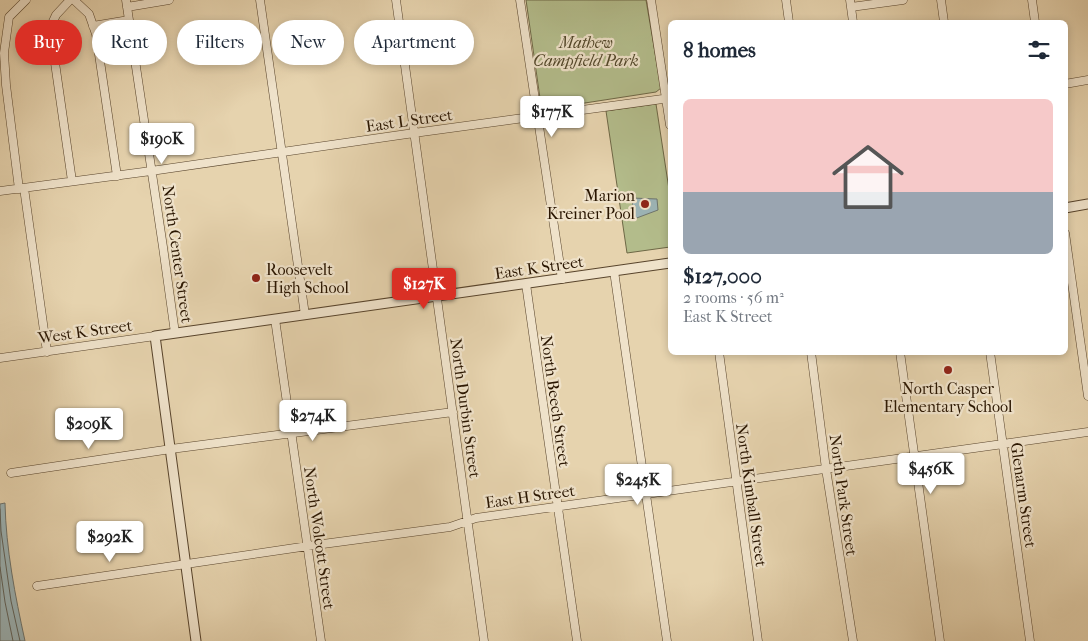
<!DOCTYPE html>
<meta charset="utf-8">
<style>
body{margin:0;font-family:"IM FELL French Canon",serif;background:#f6f6f7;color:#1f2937;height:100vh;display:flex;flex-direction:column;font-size:19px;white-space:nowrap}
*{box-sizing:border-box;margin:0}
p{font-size:16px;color:#747a83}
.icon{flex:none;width:28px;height:28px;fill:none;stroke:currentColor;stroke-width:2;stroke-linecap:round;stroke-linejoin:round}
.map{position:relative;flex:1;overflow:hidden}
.panel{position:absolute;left:668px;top:20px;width:400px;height:335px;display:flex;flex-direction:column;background:#fff;border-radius:8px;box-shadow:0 2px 8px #0003}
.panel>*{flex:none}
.banner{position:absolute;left:15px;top:20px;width:475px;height:45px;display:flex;gap:10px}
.price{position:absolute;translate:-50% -42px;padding:0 11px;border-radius:5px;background:#fff;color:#222;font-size:16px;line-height:32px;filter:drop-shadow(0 1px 2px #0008)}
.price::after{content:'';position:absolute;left:50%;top:30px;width:15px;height:11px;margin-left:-8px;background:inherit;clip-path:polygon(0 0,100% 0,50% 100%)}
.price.current{background:#d93025;color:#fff}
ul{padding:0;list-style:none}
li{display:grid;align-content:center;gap:10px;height:265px;padding:0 15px}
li+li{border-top:1px solid #e0e1e3}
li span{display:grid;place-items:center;height:155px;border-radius:8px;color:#555}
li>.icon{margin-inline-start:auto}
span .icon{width:90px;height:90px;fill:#fffc;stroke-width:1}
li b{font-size:21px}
h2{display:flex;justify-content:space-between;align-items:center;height:60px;padding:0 15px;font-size:21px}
.chip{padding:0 18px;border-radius:22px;background:#fff;box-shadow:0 2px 8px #0003;font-size:18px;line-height:45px}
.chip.current{background:#d93025;color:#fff}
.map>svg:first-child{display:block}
.green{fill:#b3bc8b;stroke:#6e6846}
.water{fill:#9cb4b6;stroke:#6e746d}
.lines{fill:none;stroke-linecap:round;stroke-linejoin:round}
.shore{stroke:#62645b;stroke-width:1}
.minor-casing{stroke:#58442c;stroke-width:9}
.tertiary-casing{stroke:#58442c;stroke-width:11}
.minor{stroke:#efe2ca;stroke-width:8}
.tertiary{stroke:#efe2ca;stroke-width:9}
.poi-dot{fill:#8f2418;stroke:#efe2ca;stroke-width:2}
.labels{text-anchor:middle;stroke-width:4.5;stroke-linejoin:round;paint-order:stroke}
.park-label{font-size:16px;font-style:italic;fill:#52472a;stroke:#efe2ca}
.street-label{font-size:16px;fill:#291500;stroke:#efe2ca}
.poi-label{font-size:16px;fill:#291500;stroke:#efe2ca;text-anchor:end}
</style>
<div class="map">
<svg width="1088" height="641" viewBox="0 0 1088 641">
<rect width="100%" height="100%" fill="#e6d3ae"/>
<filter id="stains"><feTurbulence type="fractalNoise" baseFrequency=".004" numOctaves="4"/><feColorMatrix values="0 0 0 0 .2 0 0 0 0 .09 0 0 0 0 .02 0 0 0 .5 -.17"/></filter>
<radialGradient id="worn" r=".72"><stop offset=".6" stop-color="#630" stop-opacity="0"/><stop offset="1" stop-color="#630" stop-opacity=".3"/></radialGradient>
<path class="green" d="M526,0H646L661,88L656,92L546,109L541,105Z
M656,104L670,196V247L627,253L606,111Z"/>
<path class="water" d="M632,198L657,199L658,210L634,219Z
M5,503C6,549 15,595 25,641H0V504Z"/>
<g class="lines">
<path class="shore" d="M0,509L1,531L11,601L20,641
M0,567L5,602L13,641"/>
<defs>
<path id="minor" d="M70,0L56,15L50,28L72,181
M74,0L89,14L96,34L117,176
M126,0L163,247L175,333
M260,0L305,315
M396,0L484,641
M520,0L562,279
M651,0L670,125
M786,0L789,22
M850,0L853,22
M941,0L944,22
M1032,0L1035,22
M127,7L169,0
M851,7L903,0
M93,26L129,20
M1065,84L1088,80
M24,188L47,352
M19,189L6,85L4,53L9,17L26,0
M0,191L151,171L414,133L670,98
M1065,233L1088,396
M614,271L667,641
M526,284L577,641
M275,319L321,641
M719,352L758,641
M811,352L826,469L853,641
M900,352L940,641
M990,352L1030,641
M0,358L155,336
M11,473L171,449L453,412
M37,586L308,546L450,527L476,518L1088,432"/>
<path id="tertiary" d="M1065,208L1088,204
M196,641L155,336L670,263"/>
</defs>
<use href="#minor" class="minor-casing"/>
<use href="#tertiary" class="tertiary-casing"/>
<use href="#minor" class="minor"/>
<use href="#tertiary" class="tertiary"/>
</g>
<g class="poi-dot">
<circle cx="645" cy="204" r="5"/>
<circle cx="256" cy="278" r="5"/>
<circle cx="948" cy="370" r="5"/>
</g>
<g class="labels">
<g class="park-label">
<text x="586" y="48">Mathew<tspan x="586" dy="18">Campfield Park</tspan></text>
</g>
<g class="street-label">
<text transform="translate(409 120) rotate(-8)" y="6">East L Street</text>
<text transform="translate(178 254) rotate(82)" y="6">North Center Street</text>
<text transform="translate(539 267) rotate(-8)" y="6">East K Street</text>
<text transform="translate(85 331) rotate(-8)" y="6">West K Street</text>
<text transform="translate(556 401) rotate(82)" y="6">North Beech Street</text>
<text transform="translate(466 408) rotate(82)" y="6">North Durbin Street</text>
<text transform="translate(752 495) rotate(82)" y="6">North Kimball Street</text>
<text transform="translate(844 495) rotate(82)" y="6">North Park Street</text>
<text transform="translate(1024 495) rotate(82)" y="6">Glenarm Street</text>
<text transform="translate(530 496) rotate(-8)" y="6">East H Street</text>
<text transform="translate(320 538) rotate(82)" y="6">North Wolcott Street</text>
</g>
<g class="poi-label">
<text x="635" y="201">Marion<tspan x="635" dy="18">Kreiner Pool</tspan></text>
<text x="266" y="275" text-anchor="start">Roosevelt<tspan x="266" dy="18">High School</tspan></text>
<text x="948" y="394" text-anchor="middle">North Casper<tspan x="948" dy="18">Elementary School</tspan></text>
</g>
</g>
<rect width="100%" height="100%" filter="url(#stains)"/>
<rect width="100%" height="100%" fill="url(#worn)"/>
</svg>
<b class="price" style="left:552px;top:138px">$177K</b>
<b class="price" style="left:162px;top:165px">$190K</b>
<b class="price current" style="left:424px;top:310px">$127K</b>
<b class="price" style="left:313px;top:442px">$274K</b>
<b class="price" style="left:89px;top:450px">$209K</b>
<b class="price" style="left:931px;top:495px">$456K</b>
<b class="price" style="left:638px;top:506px">$245K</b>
<b class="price" style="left:110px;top:563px">$292K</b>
<div class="banner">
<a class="chip current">Buy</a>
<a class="chip">Rent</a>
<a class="chip">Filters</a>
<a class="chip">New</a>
<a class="chip">Apartment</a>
</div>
<section class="panel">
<h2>8 homes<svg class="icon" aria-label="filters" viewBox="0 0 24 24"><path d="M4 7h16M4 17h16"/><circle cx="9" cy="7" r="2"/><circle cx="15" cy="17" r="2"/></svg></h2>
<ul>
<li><span style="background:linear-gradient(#f6c9c9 60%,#9aa5b1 0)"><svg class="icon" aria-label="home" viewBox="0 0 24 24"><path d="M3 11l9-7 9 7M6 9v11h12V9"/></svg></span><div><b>$127,000</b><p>2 rooms · 56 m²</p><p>East K Street</p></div></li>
</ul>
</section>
</div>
